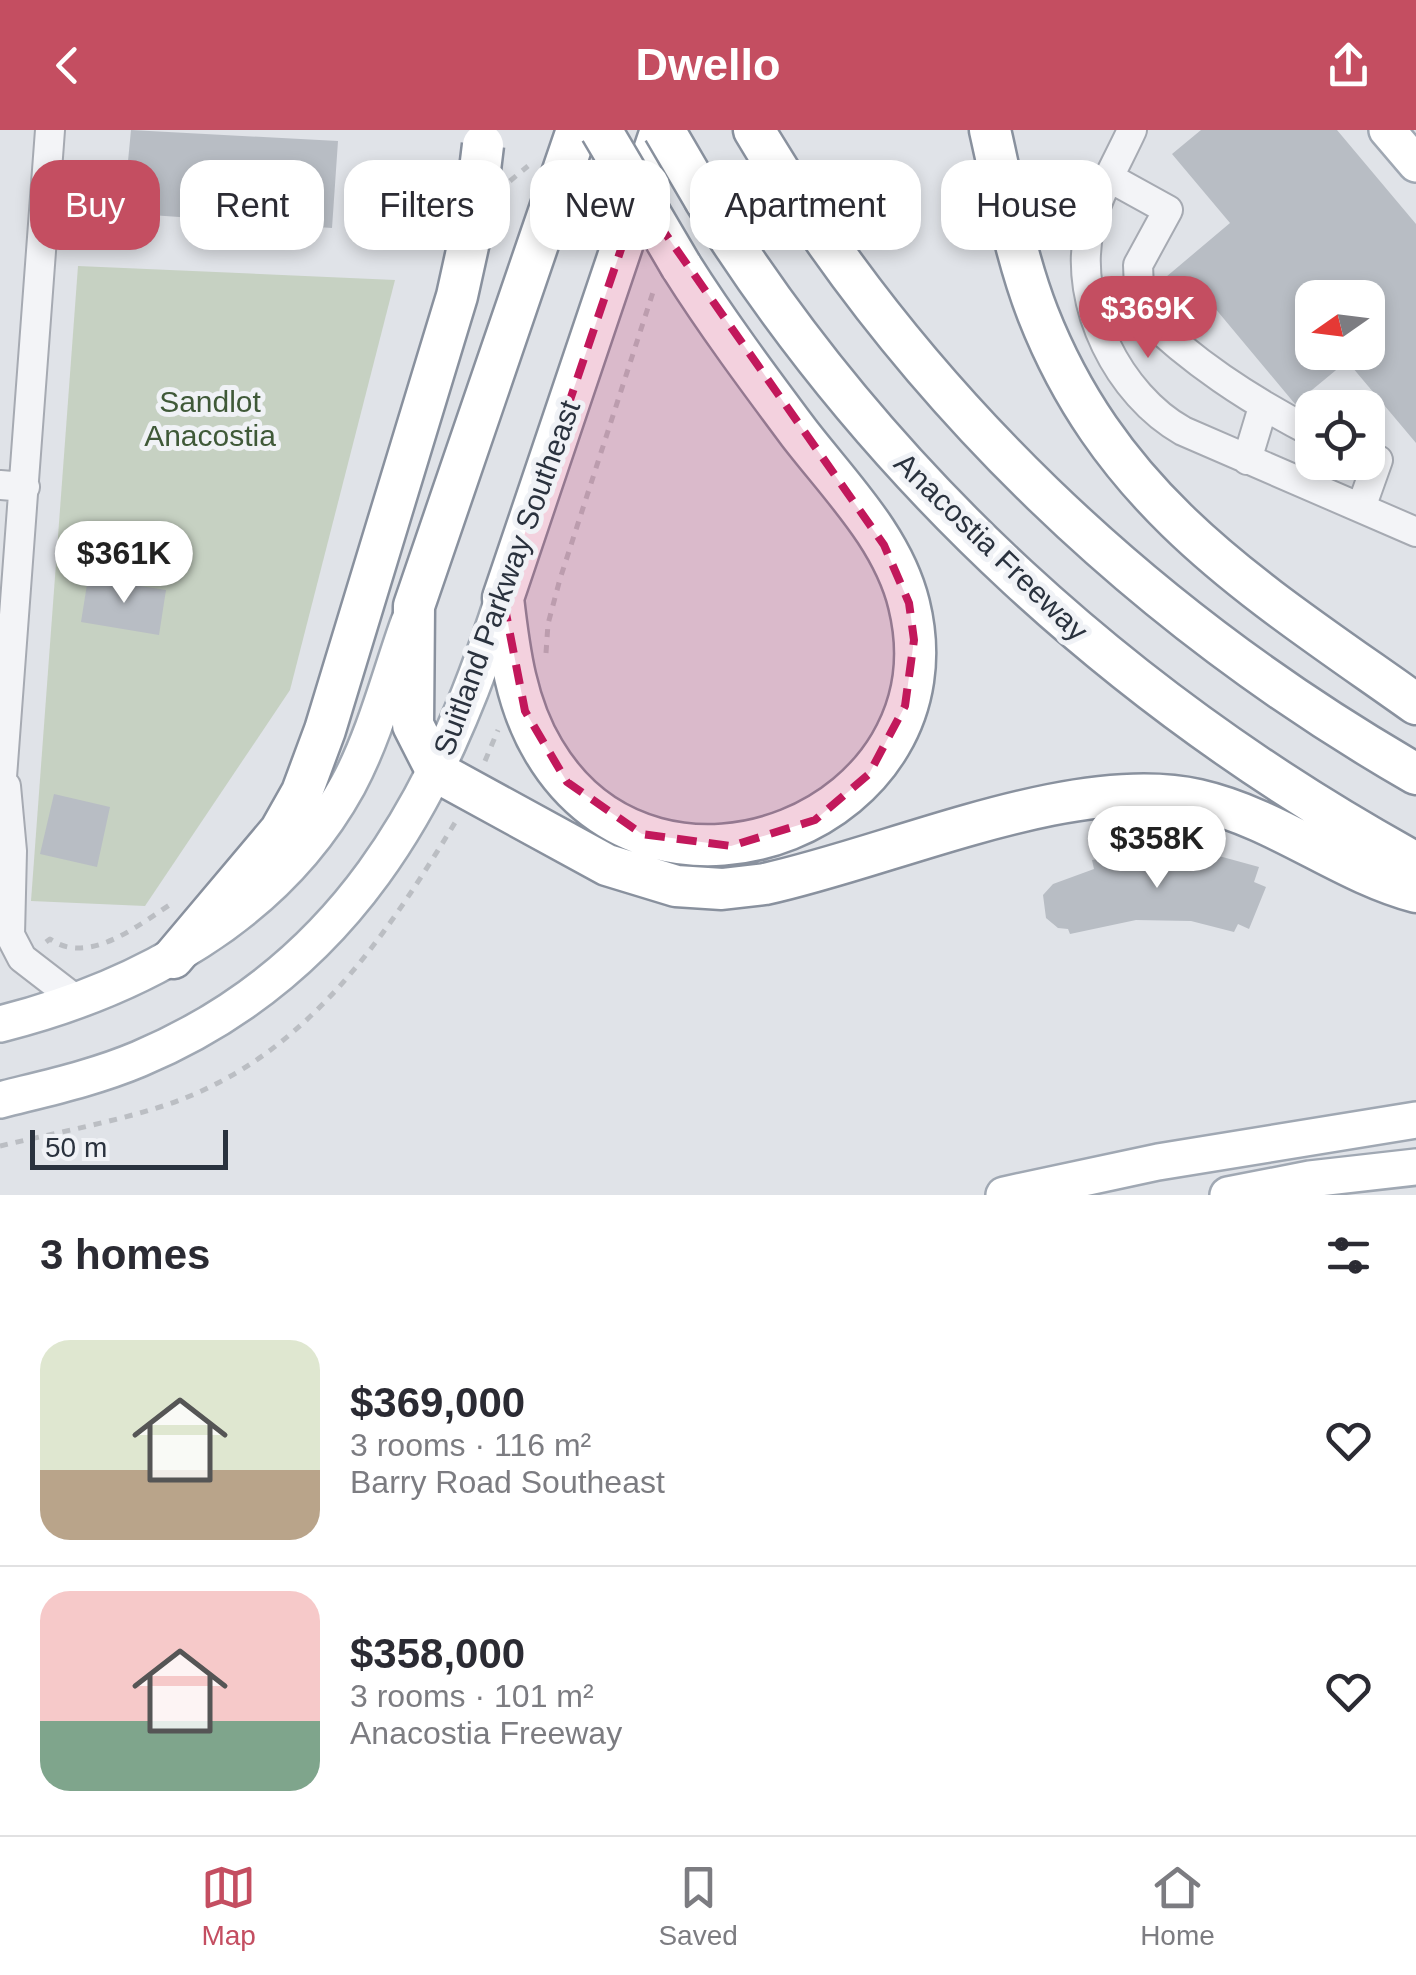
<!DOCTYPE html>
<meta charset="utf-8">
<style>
body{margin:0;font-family:Arial,sans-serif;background:#f2f2f3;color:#2b2b33;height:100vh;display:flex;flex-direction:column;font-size:38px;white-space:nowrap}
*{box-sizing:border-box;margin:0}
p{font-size:32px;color:#7c7c81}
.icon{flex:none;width:55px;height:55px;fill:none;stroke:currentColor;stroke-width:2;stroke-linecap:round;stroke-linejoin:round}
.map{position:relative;height:1065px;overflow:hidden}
.side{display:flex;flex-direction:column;background:#fff;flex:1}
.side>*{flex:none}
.guide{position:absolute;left:30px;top:30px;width:1358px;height:90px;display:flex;gap:20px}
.needle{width:65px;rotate:256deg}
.controls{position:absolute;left:1295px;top:150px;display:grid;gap:20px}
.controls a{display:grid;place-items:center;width:90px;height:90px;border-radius:20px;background:#fff;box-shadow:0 5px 15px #0003;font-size:50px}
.scale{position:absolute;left:30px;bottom:25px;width:198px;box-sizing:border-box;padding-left:10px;border:5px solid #2a323e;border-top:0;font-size:28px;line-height:35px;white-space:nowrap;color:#2a323e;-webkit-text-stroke:8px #f0f2f6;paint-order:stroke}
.price{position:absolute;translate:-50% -85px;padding:0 22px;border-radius:35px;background:#fff;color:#222;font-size:32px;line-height:65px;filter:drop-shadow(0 2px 5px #0008)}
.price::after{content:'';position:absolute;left:50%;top:60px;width:30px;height:22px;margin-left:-15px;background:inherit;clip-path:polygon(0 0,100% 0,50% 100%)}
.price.current{background:#c44e61;color:#fff}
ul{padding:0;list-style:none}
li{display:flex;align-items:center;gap:30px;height:250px;padding:0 40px}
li+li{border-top:2px solid #e1e1e2}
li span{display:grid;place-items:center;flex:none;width:280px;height:200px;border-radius:30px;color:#555}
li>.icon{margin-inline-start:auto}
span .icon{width:120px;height:120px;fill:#fffc;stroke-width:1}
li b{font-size:42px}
h2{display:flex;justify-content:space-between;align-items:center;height:120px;padding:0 40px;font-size:42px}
.chip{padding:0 35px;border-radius:30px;background:#fff;box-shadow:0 5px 15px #0003;font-size:35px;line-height:90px}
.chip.current{background:#c44e61;color:#fff}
header{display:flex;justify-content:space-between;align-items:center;height:130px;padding:0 40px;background:#c44e61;color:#fff;font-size:45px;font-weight:700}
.tab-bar{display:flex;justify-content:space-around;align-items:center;height:140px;border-top:2px solid #e1e1e2;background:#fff;font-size:28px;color:#7c7c81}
.tab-bar a{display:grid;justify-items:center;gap:5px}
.tab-bar .current{color:#c44e61}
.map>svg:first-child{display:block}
.green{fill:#c6d1c2}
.building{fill:#b8bdc4;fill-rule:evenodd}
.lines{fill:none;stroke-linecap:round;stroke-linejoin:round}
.minor-casing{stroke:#a6aab2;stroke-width:32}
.major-casing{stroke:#a0a8b3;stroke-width:40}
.highway-casing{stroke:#89919e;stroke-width:45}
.path{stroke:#bbbec3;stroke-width:5;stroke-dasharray:8 8;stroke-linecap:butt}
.minor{stroke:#f3f4f7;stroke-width:28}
.major{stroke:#fff;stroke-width:35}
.highway{stroke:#fff;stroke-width:40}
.highway-bridge-casing{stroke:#89919e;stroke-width:45;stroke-linecap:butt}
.highway-bridge{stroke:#fff;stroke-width:40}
.marked{fill:#c2185b;fill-opacity:0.2;stroke:#c2185b;stroke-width:8;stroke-dasharray:20 12;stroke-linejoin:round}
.labels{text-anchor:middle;stroke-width:10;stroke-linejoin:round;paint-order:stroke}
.park-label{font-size:30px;fill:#3f5938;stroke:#f0f2f6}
.street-label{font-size:30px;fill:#2a323e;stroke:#f0f2f6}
</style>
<header><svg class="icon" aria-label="back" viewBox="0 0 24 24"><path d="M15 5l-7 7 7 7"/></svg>Dwello<svg class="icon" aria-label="share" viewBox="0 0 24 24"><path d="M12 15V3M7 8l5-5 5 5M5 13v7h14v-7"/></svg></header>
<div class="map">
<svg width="1416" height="1065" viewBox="0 0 1416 1065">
<rect width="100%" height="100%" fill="#e0e3e8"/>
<path class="green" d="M78,136L395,150L290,560L145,776L31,771Z"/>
<path class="building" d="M131,0L338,11L332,98L123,83Z
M1201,0H1337L1416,94V313L1347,231L1295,274L1209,171L1196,182L1166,147L1230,93L1172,24ZM1312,168H1368V222H1312Z
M88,448L166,460L159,505L81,492Z
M54,664L110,677L97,737L40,724Z
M1134,718L1197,720L1259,737L1254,752L1266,757L1249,799L1238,794L1234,802L1191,791L1136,790L1070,804L1068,799L1058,798L1046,788L1043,765L1053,754L1094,739L1092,730L1134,724Z"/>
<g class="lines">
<defs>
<path id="minor" d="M1132,0C1118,31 1096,67 1089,100C1073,175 1119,265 1183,301L1416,402
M1110,48L1168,80L1138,135L1140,181C1192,232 1248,269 1312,302
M1247,330L1263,277
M0,355L25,357
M1362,375L1378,330L1368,326
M6,656L12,721L10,805L22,828L79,872
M0,674L50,0"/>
<path id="major" d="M1387,0L1416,34
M0,894C139,859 276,786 348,655C375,605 390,545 409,492
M0,970C47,958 94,948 139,929C345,842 438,672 503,469
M1004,1065L1158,1032L1416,990
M1228,1065L1310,1049L1416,1037"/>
<path id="highway" d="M577,0L414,476L413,595L437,642L607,735L676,756L722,759L765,754C890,727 1075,642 1198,670C1277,688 1343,743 1416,762
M661,0L503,468C509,521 516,575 544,621C657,811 962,689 909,474C893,408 839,355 799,303C758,248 717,193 681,136
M754,0C914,269 1145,488 1416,644
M990,0C1004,61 1015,125 1038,184C1113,375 1257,461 1416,574
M705,70C880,351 1127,574 1416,733
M173,828L280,701L302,662L325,600L457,166L474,89"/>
</defs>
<use href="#minor" class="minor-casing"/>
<use href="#major" class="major-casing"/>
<use href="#highway" class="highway-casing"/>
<path class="path" d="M510,51L528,36
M434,115L428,82L446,58
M546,523L548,494L560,449L655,156
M485,631L498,600
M46,812L50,809C89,837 141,793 174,772
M0,1016C54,1003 110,993 163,976C304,930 383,811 456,691"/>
<use href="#minor" class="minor"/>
<use href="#major" class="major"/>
<use href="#highway" class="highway"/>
<defs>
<path id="highway-bridge" d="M601,0L681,136
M664,0L705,70
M474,89L483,15"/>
</defs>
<use href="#highway-bridge" class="highway-bridge-casing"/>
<use href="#highway-bridge" class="highway-bridge"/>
</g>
<path class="marked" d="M639,66L884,415L909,473L914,510L905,576L869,644L815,690L731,716L642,704L567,652L525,581L503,468Z"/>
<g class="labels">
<g class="park-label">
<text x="210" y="282">Sandlot<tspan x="210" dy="34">Anacostia</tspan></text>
</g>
<g class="street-label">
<text transform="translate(991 417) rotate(44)" y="10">Anacostia Freeway</text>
<text transform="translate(507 448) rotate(-70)" y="10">Suitland Parkway Southeast</text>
</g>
</g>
</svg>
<div class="controls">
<a><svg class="needle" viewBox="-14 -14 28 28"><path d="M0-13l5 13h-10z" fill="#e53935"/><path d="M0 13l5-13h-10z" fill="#7c7c81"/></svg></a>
<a><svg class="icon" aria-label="locate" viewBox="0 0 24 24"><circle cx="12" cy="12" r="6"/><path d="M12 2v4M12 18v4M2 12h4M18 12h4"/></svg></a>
</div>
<div class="scale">50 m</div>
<b class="price current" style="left:1148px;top:231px">$369K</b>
<b class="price" style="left:124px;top:476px">$361K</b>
<b class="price" style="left:1157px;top:761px">$358K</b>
<div class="guide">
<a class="chip current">Buy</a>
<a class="chip">Rent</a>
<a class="chip">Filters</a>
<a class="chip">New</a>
<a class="chip">Apartment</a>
<a class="chip">House</a>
</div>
</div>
<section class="side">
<h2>3 homes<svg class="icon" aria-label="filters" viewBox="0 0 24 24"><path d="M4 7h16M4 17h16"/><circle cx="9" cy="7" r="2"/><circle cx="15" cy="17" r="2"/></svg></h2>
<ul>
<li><span style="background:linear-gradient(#dfe7d0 65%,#b9a48a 0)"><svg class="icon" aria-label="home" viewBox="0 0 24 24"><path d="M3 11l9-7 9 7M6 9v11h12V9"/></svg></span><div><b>$369,000</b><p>3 rooms · 116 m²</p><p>Barry Road Southeast</p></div><svg class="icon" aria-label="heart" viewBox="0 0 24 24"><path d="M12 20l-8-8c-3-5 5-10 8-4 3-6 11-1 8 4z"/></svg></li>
<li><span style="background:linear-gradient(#f6c9c9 65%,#7fa58c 0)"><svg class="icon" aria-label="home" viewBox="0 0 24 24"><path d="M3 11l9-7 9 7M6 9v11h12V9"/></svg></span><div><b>$358,000</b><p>3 rooms · 101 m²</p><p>Anacostia Freeway</p></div><svg class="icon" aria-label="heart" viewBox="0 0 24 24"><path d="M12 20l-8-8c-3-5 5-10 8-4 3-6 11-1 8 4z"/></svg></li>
</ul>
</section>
<nav class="tab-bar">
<a class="current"><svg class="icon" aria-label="map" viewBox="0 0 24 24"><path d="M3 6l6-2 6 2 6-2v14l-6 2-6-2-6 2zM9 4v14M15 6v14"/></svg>Map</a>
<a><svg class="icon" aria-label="saved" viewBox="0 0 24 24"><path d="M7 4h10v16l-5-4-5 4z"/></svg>Saved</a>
<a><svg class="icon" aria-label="home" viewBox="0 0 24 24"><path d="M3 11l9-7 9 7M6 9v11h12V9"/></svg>Home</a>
</nav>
